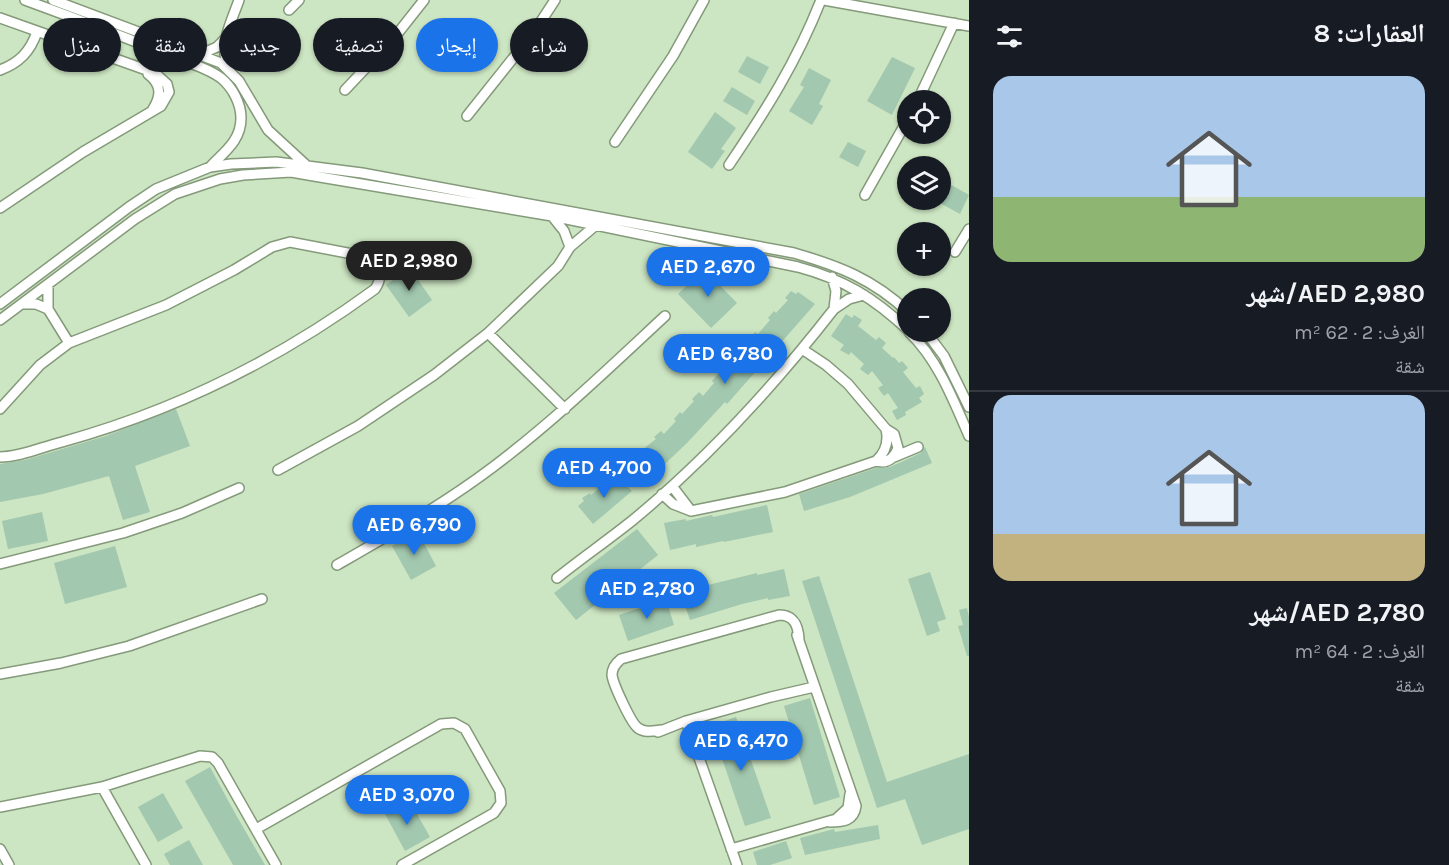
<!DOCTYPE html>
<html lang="ar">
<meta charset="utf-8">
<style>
body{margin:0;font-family:Karla,"Noto Naskh Arabic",sans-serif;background:#242831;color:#f1f3f6;direction:rtl;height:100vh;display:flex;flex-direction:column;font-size:22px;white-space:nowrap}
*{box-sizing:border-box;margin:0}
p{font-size:20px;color:#9ea1a6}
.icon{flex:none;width:33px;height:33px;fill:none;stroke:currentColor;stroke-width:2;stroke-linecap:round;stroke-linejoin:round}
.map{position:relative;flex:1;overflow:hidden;direction:ltr}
.drawer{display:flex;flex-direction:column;background:#171b24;width:480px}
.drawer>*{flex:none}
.banner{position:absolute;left:18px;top:18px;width:570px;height:54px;direction:rtl;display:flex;gap:12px}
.buttons{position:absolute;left:897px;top:90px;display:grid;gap:12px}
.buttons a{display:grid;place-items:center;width:54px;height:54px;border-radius:50%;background:#171b24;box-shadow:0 2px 4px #0004;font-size:30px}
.price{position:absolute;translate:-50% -51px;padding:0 14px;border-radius:21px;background:#1a73e8;color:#fff;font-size:20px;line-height:39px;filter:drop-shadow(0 2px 3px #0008)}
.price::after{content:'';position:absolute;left:50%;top:36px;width:18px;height:14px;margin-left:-9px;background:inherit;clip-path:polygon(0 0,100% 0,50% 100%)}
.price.selected{background:#222;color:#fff}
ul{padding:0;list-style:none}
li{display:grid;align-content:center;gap:12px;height:318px;padding:0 24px}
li+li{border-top:2px solid #363941}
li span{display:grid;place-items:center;height:186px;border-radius:18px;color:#555}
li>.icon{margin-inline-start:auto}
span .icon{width:108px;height:108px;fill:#fffc;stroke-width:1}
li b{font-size:26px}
h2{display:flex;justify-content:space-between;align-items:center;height:72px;padding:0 24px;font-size:26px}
.pill{padding:0 21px;border-radius:27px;background:#171b24;box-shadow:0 2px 4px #0004;font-size:21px;line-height:54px}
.pill.selected{background:#1a73e8;color:#fff}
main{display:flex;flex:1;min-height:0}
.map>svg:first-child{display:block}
.building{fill:#a2c8af}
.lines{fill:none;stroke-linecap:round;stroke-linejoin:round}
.street-casing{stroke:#849a7a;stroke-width:12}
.street{stroke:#fff;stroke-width:9}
</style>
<main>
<section class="drawer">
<h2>العقارات: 8<svg class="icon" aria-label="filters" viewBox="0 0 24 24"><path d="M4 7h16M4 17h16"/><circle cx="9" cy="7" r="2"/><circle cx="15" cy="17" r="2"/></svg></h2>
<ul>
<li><span style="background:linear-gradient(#a9c7e8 65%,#8fb573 0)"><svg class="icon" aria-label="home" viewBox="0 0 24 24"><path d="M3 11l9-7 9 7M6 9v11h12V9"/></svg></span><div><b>AED 2,980/شهر</b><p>الغرف: 2 · 62 m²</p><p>شقة</p></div></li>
<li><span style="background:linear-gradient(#a9c7e8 75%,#c2b280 0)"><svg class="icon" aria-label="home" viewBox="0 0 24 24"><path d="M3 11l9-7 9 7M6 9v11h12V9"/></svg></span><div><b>AED 2,780/شهر</b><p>الغرف: 2 · 64 m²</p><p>شقة</p></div></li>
</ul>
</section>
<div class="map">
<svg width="969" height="865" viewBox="0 0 969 865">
<rect width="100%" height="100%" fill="#cce5c2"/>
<path class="building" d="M354,19L370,33L362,42L346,27Z
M747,56L769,67L760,84L738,72Z
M892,57L915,68L892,115L867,101Z
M809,68L831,80L819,104L823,106L812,125L789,111L804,87L800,85Z
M732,87L755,101L747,115L723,101Z
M715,112L736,128L721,149L725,151L712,169L688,152Z
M848,142L866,151L858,167L839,157Z
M946,182L969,195L960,214L940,203V192Z
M410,268L432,300L409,317L386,285Z
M704,269L737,303L711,328L678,294Z
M791,291L796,294L798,292L815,304L727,404L725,402L687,443L650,478L634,461L640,456L638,453L656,439L654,437L661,431L664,434L676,421L674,419L680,412L682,414L694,401L692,399L699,392L703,396L714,383L712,381L718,374L721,376L734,361L731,359L737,352L740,355L752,341L749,339L755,332L758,334L770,320L768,318L774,311L776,313L788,300L785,298Z
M846,314L852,318L854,315L862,320L858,326L876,340L879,337L886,343L882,348L893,358L894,357L899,363L902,361L908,368L903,372L916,388L920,386L924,394L919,398L922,402L905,412L906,415L897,420L892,411L898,408L888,393L884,396L878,388L883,385L872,371L868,375L860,369L864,364L851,352L849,355L840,350L844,345L831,336Z
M176,409L190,446L135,466L150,512L123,520L109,476L43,494L0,502V464L25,460L106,436Z
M925,447L932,463L850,497L804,511L799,494L876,468L890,467L921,453Z
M611,474L614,479L617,476L632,491L593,524L578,506L584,501L582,498L590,493L591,495L606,483L604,480Z
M767,505L773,532L724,542L723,541L696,547V544L670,550L664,523L686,519V521L712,515L713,517Z
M42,512L48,541L8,549L2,521Z
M637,529L658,555L576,620L554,593Z
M418,532L436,566L411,580L392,546Z
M115,546L127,587L65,604L54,563Z
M784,569L790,596L768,600V598L742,604L690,620L681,594L708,585L757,573V575Z
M930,572L946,619L937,622L940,631L927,636L908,579Z
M819,576L887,782L969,754V829L922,845L905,799L877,808L802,581Z
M666,599L674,625L628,641L619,615Z
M967,608L969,617V656H967L958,626L963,625L959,610Z
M810,698L840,797L814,805L784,706Z
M736,717L771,818L745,826L711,726Z
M210,767L236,815L265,865H233L185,781Z
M163,793L183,828L158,842L138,807Z
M409,800L430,837L405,851L385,814Z
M878,825L880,839L805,855L800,838L834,829L835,832Z
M189,840L203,865H170L164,854Z
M786,841L792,858L770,865H757L753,852Z"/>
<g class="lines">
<defs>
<path id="street" d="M25,0C74,18 123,36 171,56C187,62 208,68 221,78C233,88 241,104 241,118C241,141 224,152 210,167
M53,0L221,63L239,81L268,130L306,165
M824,0L969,26
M289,10L299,0
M0,18L155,73L167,84L169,92L161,106L83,152L0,208
M201,54L217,47L225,39
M228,68C219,43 231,23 239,0
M0,70C19,63 30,52 37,32
M148,74C161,84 162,95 153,109
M345,90L394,38L424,0
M918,100L954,23
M467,116L534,32L555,0
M615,142L673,56L704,0
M729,165C766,110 796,63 821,0
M865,195L908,119
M552,216L564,231L570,247
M955,252L969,229
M832,277L836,291L834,309
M48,285V309L69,343
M0,304L129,207L156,189L210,167L231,164L276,162L362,173L794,253C839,266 873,279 908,312
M23,304H36L48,309
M0,320L135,219L175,194L220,179L243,175L291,172L314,176L552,216L798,267C843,279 874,298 908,330
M909,332C938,360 953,399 969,436
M926,332L944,356L969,407
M488,333L565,409
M0,409L40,365L69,343L166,305L234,270L272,247L290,242L368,257C381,265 383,277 375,289C281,358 174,411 62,442C42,447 20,457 0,457
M894,457L918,447
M876,461C886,452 889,442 886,429
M278,470L358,426L434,375L488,333L558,266L570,247L596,225
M672,486L691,511
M662,494L673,504L691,511L785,492L876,461C887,464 894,459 898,448L894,434L886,429L848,384L826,365L802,349
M0,564L123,533L182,513L239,488
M337,565C391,534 444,504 493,467C554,421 609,368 665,316
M557,578C582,558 608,540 633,520C708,458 774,386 834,309L849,299L864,295
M797,635L856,806C854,821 843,822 830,822
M0,674L61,663L129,646L262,599
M686,721L737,865
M661,730C653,731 645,733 638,728C631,723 613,684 612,675C612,668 616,663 621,659L779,615C794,615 798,625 799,639
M658,732L686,721L771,697L814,687
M102,787L146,865
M0,807L102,787L200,756L212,757L218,763L276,865
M256,829L441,724L454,723L465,729L500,791L501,803L494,813L402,865
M0,849L9,865
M731,849L836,819L848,808L850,794"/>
</defs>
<use href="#street" class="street-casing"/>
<use href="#street" class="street"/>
</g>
</svg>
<div class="buttons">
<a><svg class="icon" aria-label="locate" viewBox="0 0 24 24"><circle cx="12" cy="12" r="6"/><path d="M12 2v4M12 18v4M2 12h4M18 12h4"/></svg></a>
<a><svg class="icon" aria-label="layers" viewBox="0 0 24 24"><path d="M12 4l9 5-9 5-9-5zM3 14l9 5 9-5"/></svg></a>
<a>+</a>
<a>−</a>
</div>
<b class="price selected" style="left:409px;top:292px">AED 2,980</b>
<b class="price" style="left:708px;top:298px">AED 2,670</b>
<b class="price" style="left:725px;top:385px">AED 6,780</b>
<b class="price" style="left:604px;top:499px">AED 4,700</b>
<b class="price" style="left:414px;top:556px">AED 6,790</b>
<b class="price" style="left:647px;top:620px">AED 2,780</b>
<b class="price" style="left:741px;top:772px">AED 6,470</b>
<b class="price" style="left:407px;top:826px">AED 3,070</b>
<div class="banner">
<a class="pill">شراء</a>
<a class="pill selected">إيجار</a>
<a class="pill">تصفية</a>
<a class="pill">جديد</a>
<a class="pill">شقة</a>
<a class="pill">منزل</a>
</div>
</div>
</main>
